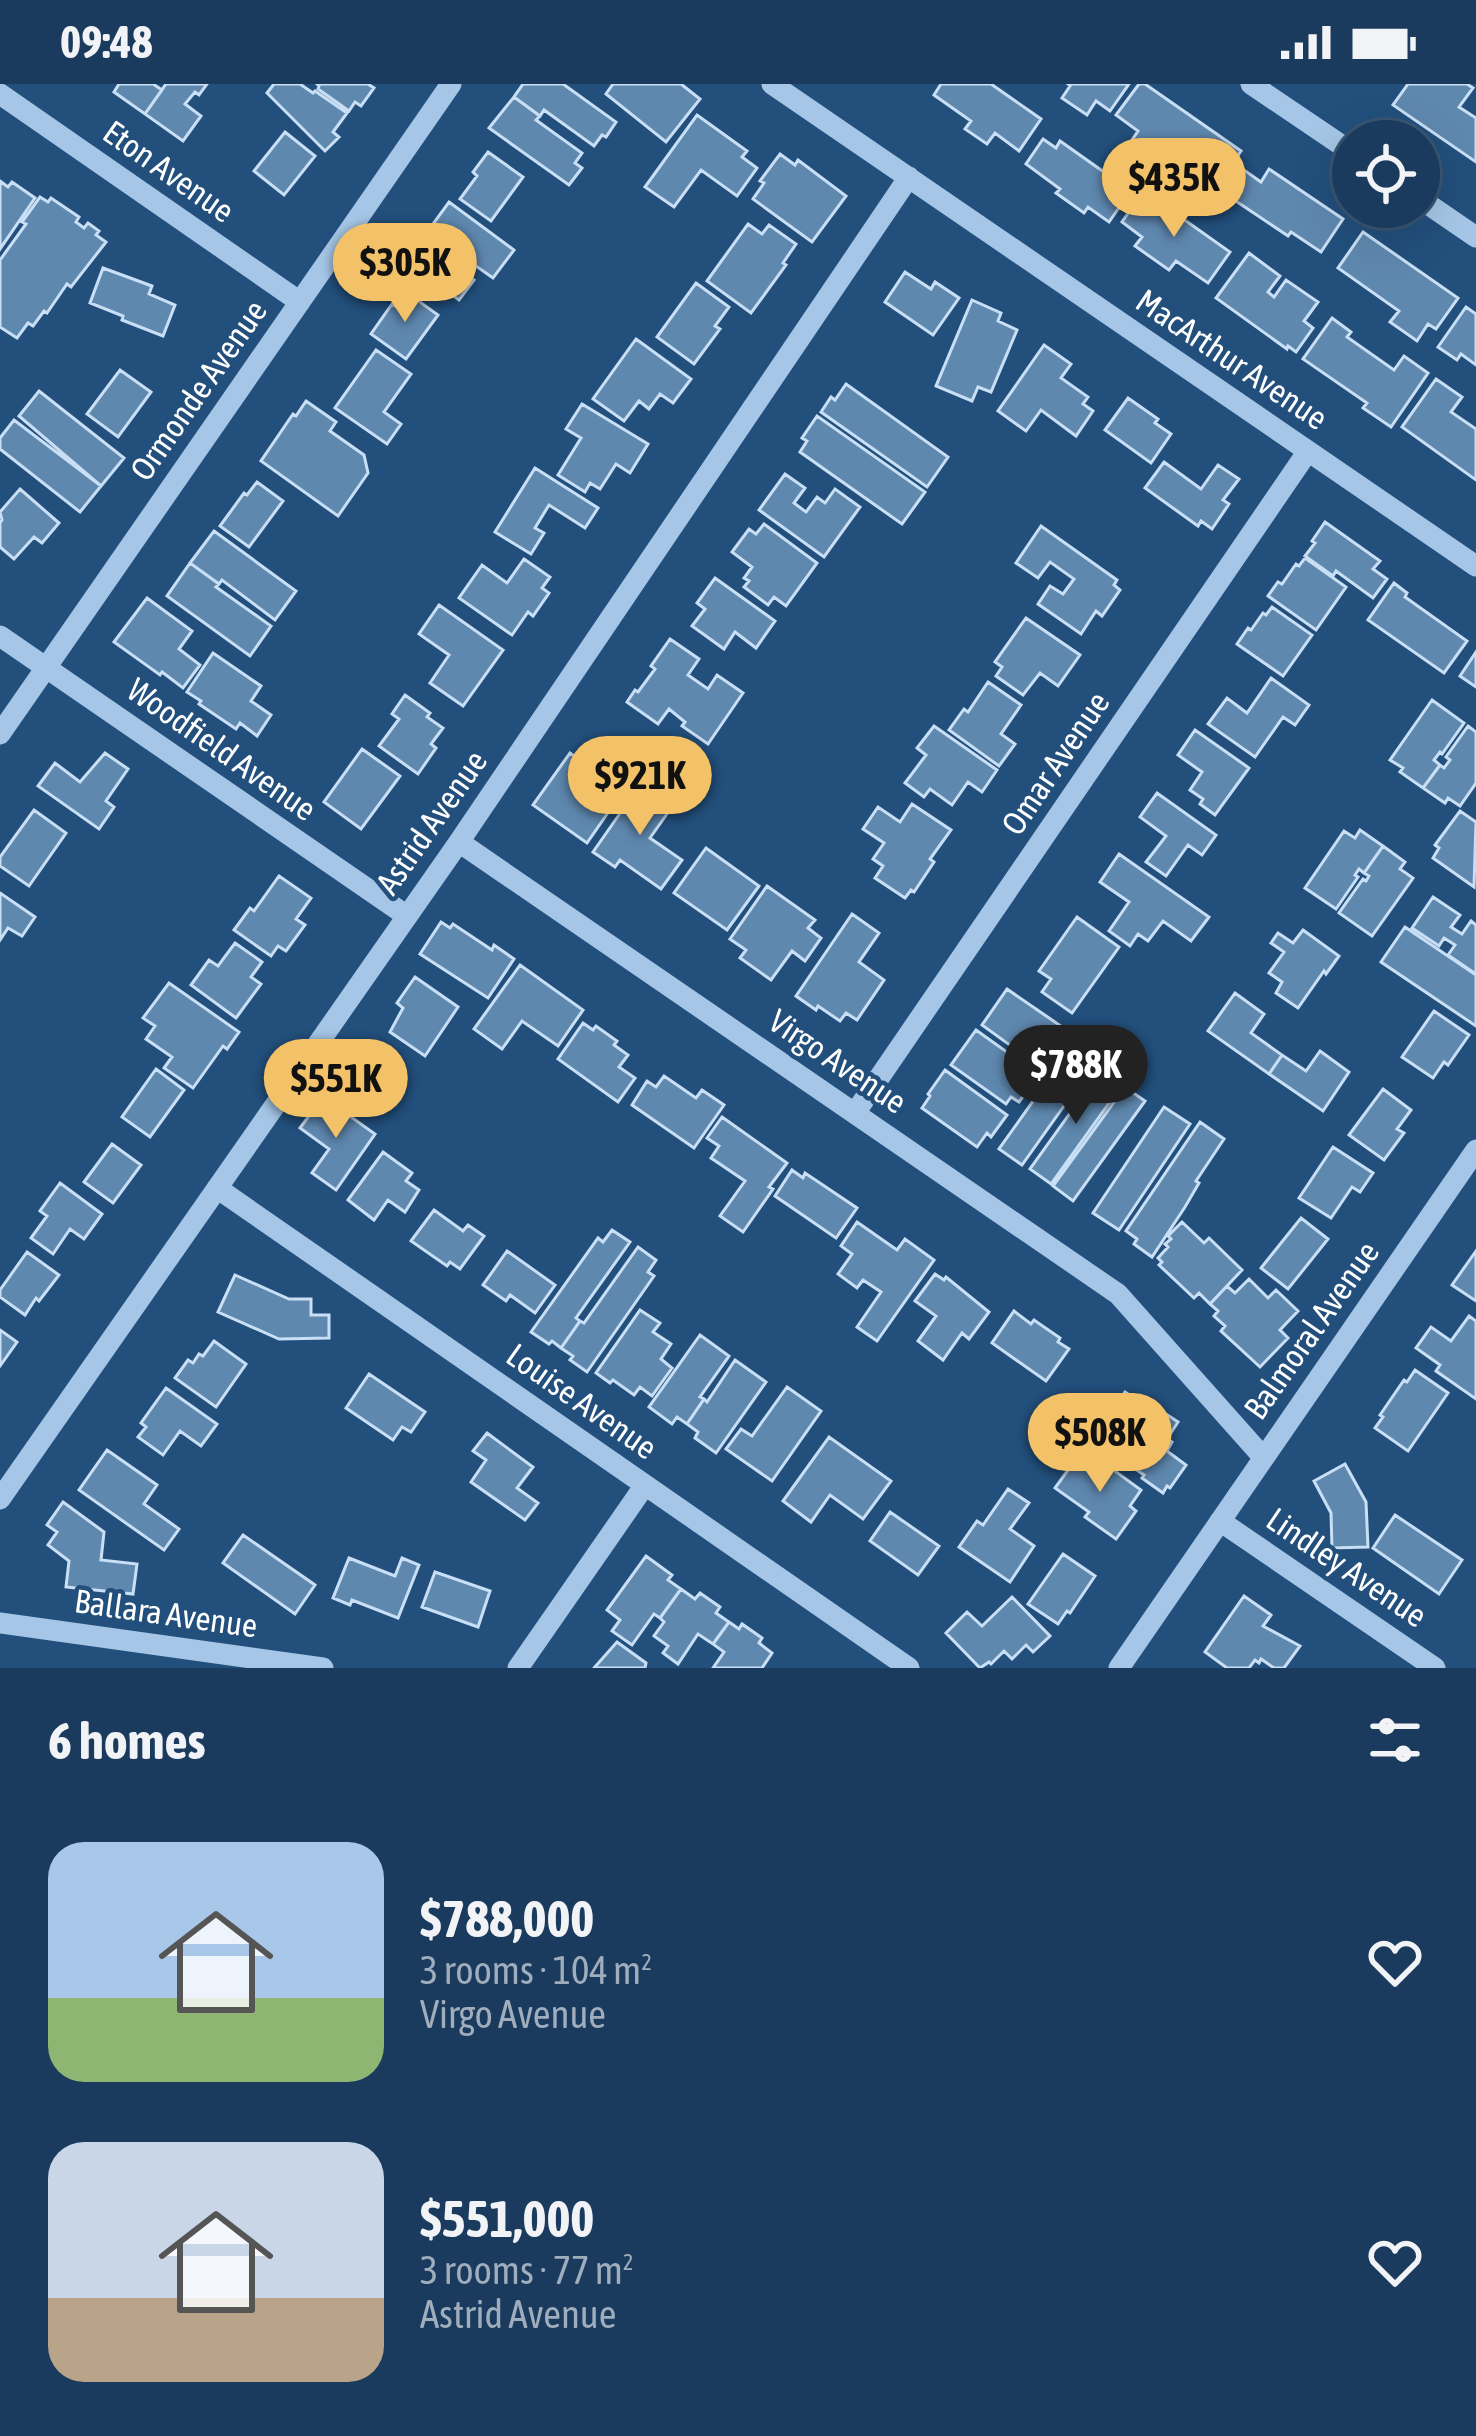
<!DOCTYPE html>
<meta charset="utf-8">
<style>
body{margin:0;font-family:"Asap Condensed",sans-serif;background:#274666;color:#f1f3f6;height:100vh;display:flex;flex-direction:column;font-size:45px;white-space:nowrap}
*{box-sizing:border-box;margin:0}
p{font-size:39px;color:#9fadbc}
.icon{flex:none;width:66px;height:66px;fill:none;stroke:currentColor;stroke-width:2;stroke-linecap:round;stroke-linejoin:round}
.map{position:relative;height:1584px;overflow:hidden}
.drawer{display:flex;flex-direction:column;background:#1a3b5d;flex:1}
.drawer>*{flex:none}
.fabs{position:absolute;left:1332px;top:36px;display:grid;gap:24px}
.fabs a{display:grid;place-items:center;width:108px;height:108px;border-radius:50%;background:#1a3b5d;box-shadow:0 12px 48px #0002,0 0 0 3px #385572;font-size:60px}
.price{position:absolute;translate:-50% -102px;padding:0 27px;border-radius:42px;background:#f2c168;color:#111;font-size:39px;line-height:78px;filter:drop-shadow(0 3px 6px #0008)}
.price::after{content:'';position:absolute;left:50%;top:72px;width:36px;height:27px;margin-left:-18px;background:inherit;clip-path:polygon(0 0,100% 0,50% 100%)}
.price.active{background:#222;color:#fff}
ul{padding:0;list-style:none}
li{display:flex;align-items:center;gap:36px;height:300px;padding:0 48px}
li span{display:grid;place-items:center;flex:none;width:336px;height:240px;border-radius:36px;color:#555}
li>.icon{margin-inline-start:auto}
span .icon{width:144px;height:144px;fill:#fffc;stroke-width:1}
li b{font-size:51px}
h2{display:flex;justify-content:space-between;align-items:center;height:144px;padding:0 48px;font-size:51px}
.status{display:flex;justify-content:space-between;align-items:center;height:84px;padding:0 60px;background:#1a3b5d;direction:ltr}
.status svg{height:33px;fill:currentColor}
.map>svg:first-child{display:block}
.building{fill:#5f88af;stroke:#c9dff5;stroke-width:3}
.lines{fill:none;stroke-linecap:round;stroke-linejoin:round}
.minor{stroke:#a5c6e6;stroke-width:21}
.labels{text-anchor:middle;stroke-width:9;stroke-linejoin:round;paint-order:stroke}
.street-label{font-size:33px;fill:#fff;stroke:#224f7c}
</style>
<div class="status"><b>09:48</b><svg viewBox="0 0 49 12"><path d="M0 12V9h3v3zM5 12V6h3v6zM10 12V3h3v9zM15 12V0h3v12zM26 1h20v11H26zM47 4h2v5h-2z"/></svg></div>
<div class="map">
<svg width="1476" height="1584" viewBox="0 0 1476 1584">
<rect width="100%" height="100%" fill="#224f7c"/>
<path class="building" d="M119,0H153L162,6L145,30L114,8Z
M166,0H207L199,11L195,8L185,20L201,32L183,57L145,30Z
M274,0H300L313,9L315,7L347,29L333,48L339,53L325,67L267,9Z
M317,0H368L374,4L361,22L355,18L349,27L318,5L319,2Z
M523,0H563L616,38L606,53L602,51L594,62L544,26L540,32L514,13Z
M613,0H681L700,15L666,58L606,10Z
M941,0H991L1041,35L1019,67L995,49L987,60L965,45L971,37L934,11Z
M1068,0H1129L1110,27L1096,17L1087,31L1062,14L1070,2Z
M1139,0H1145L1241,67L1218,101L1166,65L1157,78L1130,59L1138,47L1116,31Z
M1408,0H1467L1473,4L1459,23L1476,34V78L1393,21Z
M514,13L540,32L536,36L582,69L575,79L582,84L569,101L489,44Z
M697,31L747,67L742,73L757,84L737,112L701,86L674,123L645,103Z
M285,48L315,72L284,111L254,87Z
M1043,55L1056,64L1060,57L1125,103L1120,111L1125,115L1109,138L1088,123L1084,129L1056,109L1060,105L1026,80Z
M488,68L523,93L491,137L460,115L477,92L473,88Z
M780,70L795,81L798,76L846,112L812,158L753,115L764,99L760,97Z
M1269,85L1343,135L1321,168L1291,148L1288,152L1227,111L1244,86L1261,98Z
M0,97L8,103L12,98L35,114L0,165Z
M1148,110L1230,168L1208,199L1176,177L1169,186L1135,162L1142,153L1122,138L1134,121L1138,123Z
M40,113L48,118L51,114L79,133L76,138L84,144L88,139L99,147L96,151L106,158L71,203L67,200L47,229L44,227L33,242L28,239L17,254L0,243V176L26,140L22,138Z
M449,118L514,166L493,194L459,170L452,179L474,196L459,216L406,177Z
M748,140L762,150L769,141L796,160L783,179L786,181L751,229L707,197Z
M1363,148L1458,214L1436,245L1428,240L1417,257L1390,238L1399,227L1338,184Z
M1249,169L1280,192L1268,208L1274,213L1286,196L1318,218L1304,237L1313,244L1296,268L1288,262L1287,265L1216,214Z
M103,184L152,202L149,210L175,221L163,252L122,236L123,232L90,219Z
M905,188L931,205L935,198L959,214L933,251L885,218Z
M696,199L729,223L715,242L720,245L694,280L657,253Z
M406,208L438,231L406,275L371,250L392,220L395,222Z
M972,216L1001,229L998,237L1017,246L991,308L978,303L972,317L936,302Z
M1466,223L1476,230V281L1461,270L1457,276L1438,263Z
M1332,234L1351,248L1347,253L1394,286L1404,272L1428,289L1391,343L1363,324L1367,319L1303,275Z
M636,255L691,295L673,319L660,310L649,325L639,317L624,337L593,315Z
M1044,261L1071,280L1061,294L1088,313L1083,320L1093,327L1076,352L1041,326L1026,347L998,327Z
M376,266L411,290L384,328L401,340L387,360L335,324Z
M120,286L151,308L118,353L87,330Z
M1436,295L1462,313L1451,328L1476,345V396L1402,343Z
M846,300L948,373L927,403L821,328L831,313L835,316Z
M39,307L124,374L101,402L19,332Z
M1128,314L1158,335L1155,339L1171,350L1151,379L1105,346Z
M306,317L336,338L330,347L364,371L368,389L338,432L261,377L293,330L296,332Z
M582,320L648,360L630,389L616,380L600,405L590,399L585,408L558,391L581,354L566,345Z
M817,332L925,408L902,440L800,368L807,357L802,354Z
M14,336L101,402L80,428L0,365V354Z
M1164,378L1201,405L1218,381L1239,395L1223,416L1229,420L1212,445L1201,437L1198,442L1145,404Z
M535,384L598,424L585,444L549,421L535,444L544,449L531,470L495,448Z
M785,390L805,404L794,419L806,428L817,413L825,419L835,405L860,423L824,473L759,426Z
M257,398L283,417L249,463L220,442L244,409L247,411Z
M20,405L59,439L42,459L34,453L14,475L0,463V439L2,436L0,428Z
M1325,438L1380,477L1373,485L1387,495L1373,514L1336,487L1333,492L1305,472L1315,459L1312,457Z
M764,440L817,479L786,522L774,513L768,521L744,503L749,497L744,494L752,483L732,468L749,445L756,450Z
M1041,442L1117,496L1114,501L1120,506L1102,532L1096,527L1081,550L1038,520L1050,502L1063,510L1074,495L1050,478L1038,494L1016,479Z
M214,447L296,507L275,536L222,496L219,500L190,479Z
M1305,474L1346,503L1316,546L1268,512L1278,498L1282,500L1296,480L1299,482Z
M524,475L550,493L542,504L549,509L533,532L528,528L512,551L459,514L482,481L507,499Z
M190,479L219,500L216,503L271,542L250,572L167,512Z
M715,494L775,537L756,564L735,548L724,565L692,542L705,525L697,519Z
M1394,499L1407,509L1405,513L1467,557L1444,589L1368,536Z
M147,514L192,547L179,565L200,581L183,604L162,588L160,591L114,558Z
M439,521L503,566L463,622L430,599L449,571L419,550Z
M1272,523L1312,551L1283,592L1237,560L1248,544L1251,546L1263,529L1266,531Z
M1026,534L1080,571L1058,602L1040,589L1023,611L996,592L1002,583L995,578Z
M670,555L699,575L688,591L708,605L717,591L743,609L708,660L682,642L685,638L669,625L658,640L627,618L635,606L638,608L655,585L651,582Z
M1476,568V603L1460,592Z
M213,569L261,602L251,617L271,631L257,652L240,639L236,645L199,620L201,617L187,608Z
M1271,594L1309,621L1295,641L1283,633L1255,673L1208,640L1227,614L1247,629Z
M988,598L1021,621L1001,650L1015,660L999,682L949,646L964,625L968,628Z
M405,611L430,629L427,633L443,644L431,660L436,664L418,690L379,662L399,635L392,630Z
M1432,616L1464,639L1442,670L1440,668L1434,676L1440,681L1423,704L1400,688L1403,684L1390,676Z
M934,642L997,686L982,708L968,698L952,721L930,705L924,713L905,699L926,671L917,664Z
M1468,642L1476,648V699L1460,722L1448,714L1445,719L1423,704L1440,681L1444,684L1450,676L1446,673Z
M1195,646L1249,684L1215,731L1200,720L1203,715L1190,706L1202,688L1178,671Z
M362,665L400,692L361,745L324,718Z
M105,669L128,685L106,717L114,723L99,745L38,702L55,679L80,698Z
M570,669L623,707L587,759L533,721Z
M642,698L674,720L650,754L682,776L661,805L620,776L615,783L593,768Z
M1157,709L1216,751L1202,771L1188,761L1166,792L1146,778L1166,752L1140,733Z
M912,720L951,746L930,775L934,778L914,808L911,806L905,814L875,794L883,782L873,775L884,759L863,745L878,723L900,738Z
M34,726L66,749L29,802L0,782V773Z
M1460,727L1476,738L1474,803L1433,774L1439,764L1435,761Z
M1360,746L1383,762L1364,789L1359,785L1355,791L1358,793L1336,825L1305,804L1344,747L1355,754Z
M1383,762L1405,778L1400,785L1413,794L1372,852L1339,829L1363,795L1366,797L1369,792L1364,789Z
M706,764L759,802L727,846L674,809Z
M1119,770L1209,833L1191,857L1163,837L1148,857L1138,850L1130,862L1109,847L1129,818L1100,798Z
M279,792L311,814L296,835L305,841L286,867L278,862L271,872L234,846L250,824L254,827Z
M767,802L815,836L808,844L821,854L805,877L792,867L771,896L740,874L746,866L730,855Z
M0,809L35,833L22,852L8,844L0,856Z
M1433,813L1460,831L1451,843L1462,850L1471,837L1476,841V890L1448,871L1455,861L1444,854L1439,862L1412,844Z
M852,830L879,849L859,878L884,896L857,936L846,929L840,937L818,922L816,926L796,912Z
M1077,833L1119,863L1072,929L1042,908L1051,895L1039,887Z
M441,838L450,844L453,840L492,866L494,861L514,875L488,914L420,870Z
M1405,843L1476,891V942L1381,878Z
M1303,846L1339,872L1326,890L1324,887L1298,924L1276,909L1282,898L1269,889L1284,868L1271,859L1278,849L1293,859Z
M235,859L262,878L251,893L261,900L236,934L191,901L209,876L218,882Z
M520,881L583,926L558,962L522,937L502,965L474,945Z
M415,893L458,923L425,972L390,948L403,924L397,919Z
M169,899L239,948L227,965L223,962L193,1004L164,984L172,973L146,955L155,942L143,934Z
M1007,905L1068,947L1048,975L1042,971L1036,980L982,941Z
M1235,909L1264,930L1251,949L1282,971L1269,990L1208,947Z
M1434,927L1469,951L1448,981L1444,978L1433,994L1402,973Z
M583,939L593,946L596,942L617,957L614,961L628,971L619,983L635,994L618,1018L558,975Z
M976,946L1039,991L1019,1018L1011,1013L1006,1020L951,981Z
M1070,965L1093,981L1022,1081L999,1065Z
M1320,967L1349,988L1323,1027L1269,990L1282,971L1306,987Z
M156,985L184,1006L150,1053L122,1033Z
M945,986L1007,1031L991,1053L987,1049L977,1063L922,1024L930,1012L928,1010Z
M1101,986L1122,1001L1051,1100L1030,1085Z
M664,992L696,1014L702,1006L724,1021L694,1064L632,1021L647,997L656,1003Z
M1125,1003L1145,1017L1073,1117L1053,1102Z
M1383,1005L1411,1026L1397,1045L1404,1049L1384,1076L1349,1051Z
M323,1013L375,1050L336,1106L312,1089L329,1065L300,1044Z
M1164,1023L1190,1040L1119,1146L1093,1129Z
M722,1033L787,1079L769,1103L773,1105L743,1148L720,1132L745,1097L711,1074L719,1062L707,1054Z
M1200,1038L1224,1055L1196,1097L1199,1099L1185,1123L1152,1173L1134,1160L1137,1155L1126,1147Z
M112,1060L141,1081L113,1119L84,1098Z
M1333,1063L1373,1089L1360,1108L1352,1103L1331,1134L1299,1114Z
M383,1068L412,1089L406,1097L419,1106L405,1128L388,1116L374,1136L348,1116Z
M792,1086L803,1094L805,1089L857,1124L836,1154L775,1112Z
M60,1099L102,1130L84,1155L70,1145L53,1170L31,1154L47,1132L40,1127Z
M434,1126L463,1147L468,1141L484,1152L460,1185L450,1178L447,1182L411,1157Z
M1301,1134L1328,1155L1288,1205L1261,1184Z
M857,1138L897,1166L905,1155L934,1176L877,1257L857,1243L881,1208L863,1196L857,1204L838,1190L852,1170L841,1162Z
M1182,1138L1204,1159L1209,1154L1242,1186L1210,1220L1199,1209L1194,1214L1159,1181L1162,1178L1158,1174L1168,1163L1165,1160L1171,1155L1168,1152Z
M612,1146L630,1158L576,1234L580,1237L561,1264L552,1257L549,1260L531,1248L598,1154L603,1158Z
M638,1163L656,1176L648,1188L654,1192L587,1288L570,1276L573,1272L561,1264L580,1237L584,1239Z
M507,1167L555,1201L535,1229L510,1211L506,1217L483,1201Z
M1476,1167V1217L1452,1201Z
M27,1168L59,1191L39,1217L36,1214L25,1231L0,1213V1206Z
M935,1190L944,1196L946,1193L989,1228L969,1255L962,1249L943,1276L918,1257L936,1232L915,1217Z
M235,1191L289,1215H311V1231H329V1254L279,1255L218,1228Z
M1249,1195L1268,1214L1276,1206L1298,1227L1280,1246L1288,1254L1260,1283L1221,1247L1225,1242L1214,1232L1218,1227L1210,1220L1227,1202L1235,1209Z
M640,1226L660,1239L653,1248L671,1260L661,1275L672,1284L652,1312L640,1303L634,1311L613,1296L610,1299L596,1289Z
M1014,1227L1031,1240L1034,1236L1060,1254L1058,1258L1069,1265L1046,1297L992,1259Z
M1469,1232L1476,1237V1315L1436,1287L1440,1281L1416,1264L1431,1243L1451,1257Z
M0,1246L17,1258L0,1282Z
M700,1251L729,1272L700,1313L704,1315L687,1340L677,1333L672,1340L649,1323Z
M214,1257L246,1280L216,1323L175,1294L188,1276L193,1279L199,1270L203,1272Z
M735,1276L766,1298L716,1369L695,1354L698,1348L687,1340L704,1315L707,1318Z
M1415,1286L1448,1309L1408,1367L1375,1344L1383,1333L1380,1331L1404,1296L1407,1298Z
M369,1290L425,1328L411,1348L402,1343L393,1356L346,1324Z
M787,1303L821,1327L772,1397L726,1365L741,1345L752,1352Z
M166,1304L217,1340L201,1362L180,1347L163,1371L138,1353L146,1343L141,1339Z
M1125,1308L1154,1328L1157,1324L1178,1338L1167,1355L1172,1358L1167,1367L1186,1381L1170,1404L1167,1402L1163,1409L1142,1394L1144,1391L1089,1353L1112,1322L1115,1323Z
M487,1349L533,1383L517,1404L538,1419L525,1436L471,1398L486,1376L473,1367Z
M829,1353L891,1397L863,1435L830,1411L811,1438L783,1417Z
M107,1366L157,1401L144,1420L179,1445L164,1466L79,1406Z
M1079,1371L1103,1388L1108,1382L1141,1406L1130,1422L1136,1427L1116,1455L1085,1433L1089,1428L1055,1404Z
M1345,1380L1366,1418L1368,1463L1332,1464L1331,1429L1314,1397Z
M1008,1405L1029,1419L1010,1445L1034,1462L1010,1498L959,1463L977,1437L983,1441Z
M63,1418L104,1448L101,1476L137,1480L133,1510L66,1503L69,1477L48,1461L57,1448L47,1441Z
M890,1428L939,1462L918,1491L870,1457Z
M1395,1431L1462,1476L1439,1510L1373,1464Z
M243,1451L315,1501L295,1530L223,1479Z
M1063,1470L1095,1492L1070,1529L1067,1527L1058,1540L1028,1520Z
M646,1472L672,1491L668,1496L681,1505L660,1534L654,1530L632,1561L612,1547L620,1536L607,1526Z
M349,1474L395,1492L402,1474L419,1481L398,1534L352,1516L350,1521L333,1514Z
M435,1488L490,1507L478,1543L422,1523Z
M681,1505L695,1515L700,1509L720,1523L716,1529L729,1538L713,1560L698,1550L678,1580L663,1569L668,1562L654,1552L664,1538L660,1534Z
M1244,1512L1271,1531L1263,1542L1300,1562L1284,1584H1274L1261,1575L1259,1579L1255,1576L1249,1584H1227L1205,1568Z
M1012,1513L1050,1552L1033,1568L1026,1561L1012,1575L1004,1567L991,1580L989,1578L980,1584L946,1549L967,1528L982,1542Z
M729,1538L739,1545L742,1540L762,1554L759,1559L772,1569L762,1584H713L724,1568L713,1560Z
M617,1558L646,1579L645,1584H594Z"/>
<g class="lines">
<path class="minor" d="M772,0L1476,482
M1251,0L1353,69
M0,10L300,218
M1419,114L1476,153
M0,552L407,832
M0,650L451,0
M459,758L1118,1210L1263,1373
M855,1029L1308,367
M217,1104L909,1584
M0,1415L459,758L909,93
M1220,1437L1435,1584
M0,1539L323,1584
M518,1584L645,1401
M1119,1584L1476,1066"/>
</g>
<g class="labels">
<g class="street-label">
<text transform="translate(169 87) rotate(35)" y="12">Eton Avenue</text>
<text transform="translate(1232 275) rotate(34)" y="12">MacArthur Avenue</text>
<text transform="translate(198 306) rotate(-55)" y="12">Ormonde Avenue</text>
<text transform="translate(222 665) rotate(35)" y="12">Woodfield Avenue</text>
<text transform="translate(1055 679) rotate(-56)" y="12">Omar Avenue</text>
<text transform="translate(431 738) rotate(-55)" y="12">Astrid Avenue</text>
<text transform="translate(838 977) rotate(34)" y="12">Virgo Avenue</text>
<text transform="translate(1311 1246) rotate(-55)" y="12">Balmoral Avenue</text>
<text transform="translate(582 1317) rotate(35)" y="12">Louise Avenue</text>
<text transform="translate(1347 1483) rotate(34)" y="12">Lindley Avenue</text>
<text transform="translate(166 1529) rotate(8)" y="12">Ballara Avenue</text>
</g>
</g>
</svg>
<div class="fabs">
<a><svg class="icon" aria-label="locate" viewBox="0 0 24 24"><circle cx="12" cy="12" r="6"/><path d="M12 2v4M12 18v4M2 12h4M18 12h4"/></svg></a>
</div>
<b class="price" style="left:1174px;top:156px">$435K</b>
<b class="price" style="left:405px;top:241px">$305K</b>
<b class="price" style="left:640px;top:754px">$921K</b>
<b class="price active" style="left:1076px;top:1043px">$788K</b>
<b class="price" style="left:336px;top:1057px">$551K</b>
<b class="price" style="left:1100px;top:1411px">$508K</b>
</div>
<section class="drawer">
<h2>6 homes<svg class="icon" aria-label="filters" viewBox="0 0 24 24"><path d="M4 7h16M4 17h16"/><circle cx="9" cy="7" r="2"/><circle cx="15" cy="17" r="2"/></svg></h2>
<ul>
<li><span style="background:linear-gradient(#a9c7e8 65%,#8fb573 0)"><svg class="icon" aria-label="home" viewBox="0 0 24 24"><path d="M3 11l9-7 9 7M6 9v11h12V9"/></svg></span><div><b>$788,000</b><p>3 rooms · 104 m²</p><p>Virgo Avenue</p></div><svg class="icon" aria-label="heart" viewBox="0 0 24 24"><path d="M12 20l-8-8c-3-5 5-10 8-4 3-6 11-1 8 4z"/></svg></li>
<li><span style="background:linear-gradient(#c9d6e8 65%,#b9a48a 0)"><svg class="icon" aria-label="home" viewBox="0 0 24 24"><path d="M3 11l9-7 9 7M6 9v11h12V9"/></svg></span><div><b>$551,000</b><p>3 rooms · 77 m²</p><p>Astrid Avenue</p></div><svg class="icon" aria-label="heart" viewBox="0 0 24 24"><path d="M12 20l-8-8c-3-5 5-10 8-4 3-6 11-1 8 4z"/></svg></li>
</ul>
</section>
